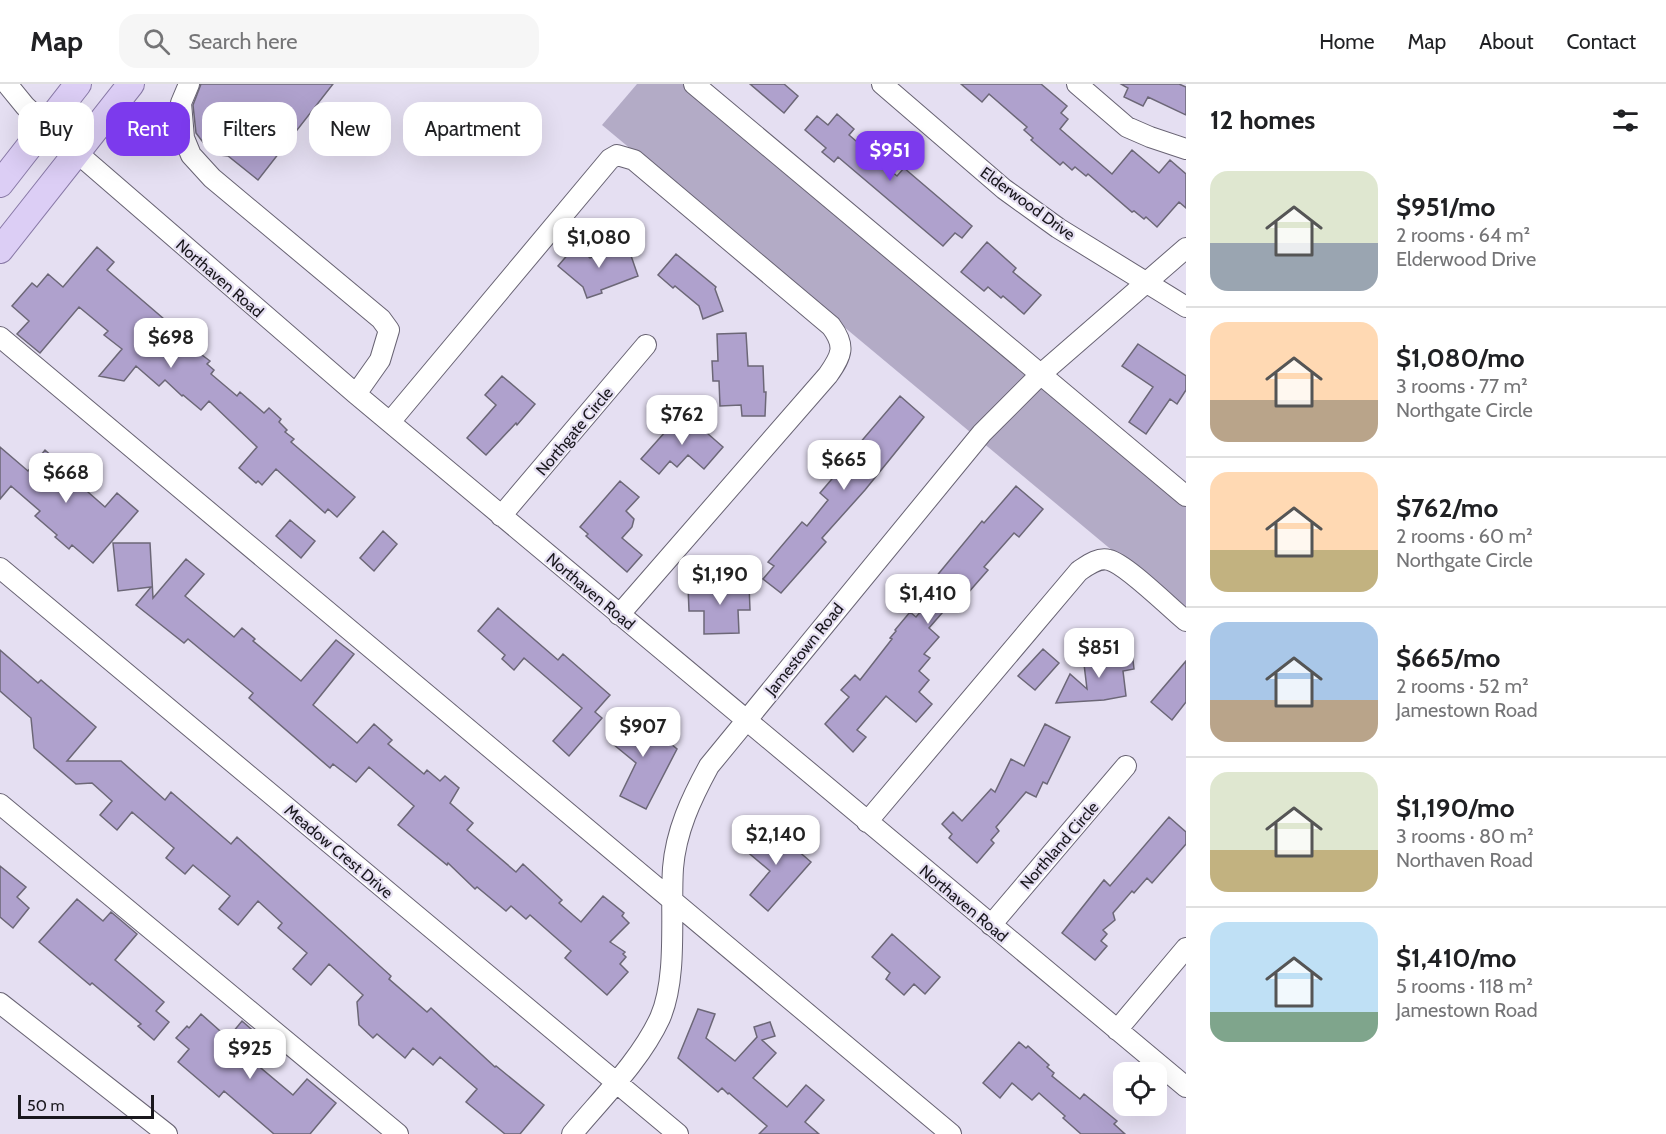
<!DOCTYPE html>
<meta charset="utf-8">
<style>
body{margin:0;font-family:Cabin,sans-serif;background:#f6f6f6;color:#202124;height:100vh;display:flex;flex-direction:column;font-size:22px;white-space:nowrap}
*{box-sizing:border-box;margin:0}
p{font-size:20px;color:#757577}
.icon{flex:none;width:33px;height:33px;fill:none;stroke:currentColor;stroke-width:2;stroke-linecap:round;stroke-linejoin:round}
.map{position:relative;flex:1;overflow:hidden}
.details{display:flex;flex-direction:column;background:#fff;width:480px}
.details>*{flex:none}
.banner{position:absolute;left:18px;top:18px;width:570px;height:54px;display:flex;gap:12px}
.fabs{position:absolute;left:1113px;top:978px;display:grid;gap:12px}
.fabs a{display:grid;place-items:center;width:54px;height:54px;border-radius:12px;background:#fff;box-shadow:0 6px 24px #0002;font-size:30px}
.scale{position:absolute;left:18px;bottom:15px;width:136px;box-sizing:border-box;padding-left:6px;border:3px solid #19171d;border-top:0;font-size:16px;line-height:21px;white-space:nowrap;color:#19171d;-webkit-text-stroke:4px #e5dff2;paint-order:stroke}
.price{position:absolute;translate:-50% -51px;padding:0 14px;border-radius:12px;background:#fff;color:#222;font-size:20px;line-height:39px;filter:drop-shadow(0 2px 3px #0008)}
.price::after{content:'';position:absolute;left:50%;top:36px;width:18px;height:14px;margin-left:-9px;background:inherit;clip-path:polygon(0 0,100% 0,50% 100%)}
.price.on{background:#7c3aed;color:#fff}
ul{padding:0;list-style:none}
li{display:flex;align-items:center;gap:18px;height:150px;padding:0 24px}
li+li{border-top:2px solid #e0e0e0}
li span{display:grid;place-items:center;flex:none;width:168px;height:120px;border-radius:18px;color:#555}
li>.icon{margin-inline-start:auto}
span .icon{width:72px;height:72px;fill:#fffc;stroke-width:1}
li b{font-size:26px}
h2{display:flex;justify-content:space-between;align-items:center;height:72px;padding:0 24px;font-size:26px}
.pill{padding:0 21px;border-radius:18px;background:#fff;box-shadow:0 6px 24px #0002;font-size:21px;line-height:54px}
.pill.on{background:#7c3aed;color:#fff}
header{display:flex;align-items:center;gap:36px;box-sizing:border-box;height:84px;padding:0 30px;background:#fff;border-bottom:2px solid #e0e0e0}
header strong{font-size:28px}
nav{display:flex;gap:33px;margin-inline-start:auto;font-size:21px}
.search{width:420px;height:54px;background:#f6f6f6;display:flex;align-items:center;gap:15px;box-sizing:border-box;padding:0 21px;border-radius:18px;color:#757577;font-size:22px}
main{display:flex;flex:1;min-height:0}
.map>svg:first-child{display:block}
.green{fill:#b3abc6}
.building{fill:#afa1cd;stroke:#6c6777;stroke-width:1.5}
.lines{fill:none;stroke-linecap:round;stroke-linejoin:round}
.minor-casing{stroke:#686373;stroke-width:22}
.major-casing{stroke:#8879a6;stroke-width:28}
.minor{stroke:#fff;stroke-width:20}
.major{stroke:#dccef5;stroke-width:26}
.labels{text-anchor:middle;stroke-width:4.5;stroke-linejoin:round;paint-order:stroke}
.street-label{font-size:16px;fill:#19171d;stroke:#e5dff2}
</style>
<header>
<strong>Map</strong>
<div class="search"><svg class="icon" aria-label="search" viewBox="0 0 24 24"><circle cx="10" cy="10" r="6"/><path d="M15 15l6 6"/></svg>Search here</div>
<nav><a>Home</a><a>Map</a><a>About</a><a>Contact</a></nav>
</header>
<main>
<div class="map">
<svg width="1186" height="1050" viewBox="0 0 1186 1050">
<rect width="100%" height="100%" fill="#e5dff2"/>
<path class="green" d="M637,0H688L1186,416V528L602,41Z"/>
<path class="building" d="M201,0H333L258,96L228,72L220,71L205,61L196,49L193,21Z
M750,0H784L798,12L784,29Z
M961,0H1041L1067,22L1061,29L1068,35L1060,45L1112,90L1132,66L1159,89L1170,76L1186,90V124L1179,118L1157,143L1146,133L1144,135L1134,127L1132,128L1088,90L1086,92L1075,83L1072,86L1063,78L1060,81L1031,56L1033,54L1024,46L1027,43L989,10L982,18Z
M1121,0H1179L1186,3V31L1148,13L1143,22L1124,13L1128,4Z
M837,30L854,45L849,51L897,92L904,84L972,142L962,154L955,149L943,162L838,73L834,78L822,68L826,64L805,46L817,32L828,41Z
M987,158L1016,184L1013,188L1041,211L1024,230L1003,212L1001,214L988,203L984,207L961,188Z
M627,160L638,192L601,206L602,209L587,214L583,203L558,182L576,161L590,174Z
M97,163L114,178L107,186L171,241L170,242L196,264L194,265L210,277L207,280L214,286L211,290L237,312L240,308L264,329L269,324L281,335L279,338L287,346L285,348L294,355L291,358L355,413L337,433L328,425L325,429L276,385L262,401L258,397L256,399L239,384L257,363L209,317L201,326L183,311L182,312L165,296L159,302L136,282L124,297L99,292L122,265L104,251L108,247L79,223L40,269L17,250L29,237L12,222L32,199L37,203L48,190L63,203Z
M676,170L716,203L715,205L723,227L703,235L699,222L675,202L673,204L658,191Z
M746,249L748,282H763L764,308H766L765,332H742L741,321L720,322L719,297H713L712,277H718L717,250Z
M1138,260L1186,292V306L1177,320L1170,315L1146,350L1129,338L1153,303L1122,282Z
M502,292L535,320L517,341L516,339L486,371L467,354L496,321L485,311Z
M900,312L924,333L865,406L822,454L826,458L781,509L763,495L774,482L768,478L802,438L807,442L828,416L820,409L843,382L841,381Z
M683,328L723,363L704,385L688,371L677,383L670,377L659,390L641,375Z
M0,363L28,387L45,366L65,384L63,386L105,423L117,409L138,427L93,479L72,461L69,465L55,453L57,451L35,432L40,427L11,402L0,415Z
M620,397L639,413L626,427L634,435L632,443L622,454L642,471L627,488L586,452L588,450L580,443Z
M1016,402L1043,425L1019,453L1014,449L984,483L988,486L954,525L949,521L929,544L939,553L924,570L930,574L919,587L929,596L919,608L932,620L916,638L886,612L857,646L866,653L853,668L825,640L849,613L841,606L855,591L860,596L892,555L890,554L896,547L895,546L910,528L916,533L943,501L935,494L982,437L984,439Z
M290,436L315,457L301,474L276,452Z
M383,447L397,460L374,487L360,474Z
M113,459H150L153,514L186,475L204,490L185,512L234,553L242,544L255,555L253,557L301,597L336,556L354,570L313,621L357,659L374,640L392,656L388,660L424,690L427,686L440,697L445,692L459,704L450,719L473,739L467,746L516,788L523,780L562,816L559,819L581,838L603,812L624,829L622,832L629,839L610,858L625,868L623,870L626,873L620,880L628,888L607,911L565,874L571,867L530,831L526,835L511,822L506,827L477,803L475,805L448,779L447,781L398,741L414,722L369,683L356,698L333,680L330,684L249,614L253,609L188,555L184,559L136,521L151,503L118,507Z
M749,500L750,526H738L739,549L704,550V527H689L688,502Z
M498,524L558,576L563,570L610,611L595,628L602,634L569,672L553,657L582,624L524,574L514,586L502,575L505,571L478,547Z
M1043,565L1059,579L1035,606L1018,592Z
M0,566L38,599L41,596L96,643L67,677H121L165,716L171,708L231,760L237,753L391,892L389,895L427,928L431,924L495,983L496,982L544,1021L520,1050H505L466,1018L477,1005L440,973L433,981L413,964L405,974L377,950L373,954L359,941L357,918L363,911L329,880L311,901L293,885L307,869L278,844L282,839L258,817L238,841L219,825L230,812L193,781L185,790L166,774L174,764L132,728L117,746L100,731L112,717L92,699L76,700L34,664L31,634L0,607Z
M1132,568L1134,585L1123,587L1126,612L1104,616L1056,619L1070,590L1087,605L1083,572Z
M1186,577V618L1172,636L1151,618Z
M633,628L677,665L646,725L620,712L636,679L608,656Z
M1045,640L1070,653L1047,700L1043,698L1036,713L1026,708L996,743L999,747L991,756L994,759L977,779L949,754L952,750L942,740L953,728L962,737L991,705L995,708L1011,675L1024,682Z
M1169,733L1186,748V760L1152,799L1147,794L1134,809L1132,807L1113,829L1115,836L1103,846L1107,850L1101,857L1107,862L1095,876L1062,849L1104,796L1110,802Z
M767,740L811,778L768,827L750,811L770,787L745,766Z
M0,782L26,803L17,813L29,824L13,844L0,833Z
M77,815L103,837L111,828L137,850L115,876L164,918L156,927L169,938L154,956L138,942L141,940L92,899L90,901L39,858Z
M892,850L940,893L925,910L914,900L904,911L886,895L890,889L872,873Z
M698,925L715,930L706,954L735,977L757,953L754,943L770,938L775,952L762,956L776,969L753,994L787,1023L806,1001L824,1016L805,1038L819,1050H759L767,1042L729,1009L728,1010L722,1004L718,1008L678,974Z
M201,930L228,954L242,937L258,951L243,969L293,1011L307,995L336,1019L310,1050H274L224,1007L219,1013L178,978L189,965L176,954L187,942L189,944Z
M1019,958L1026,964L1028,962L1049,981L1047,983L1054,989L1052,992L1080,1015L1084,1010L1117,1037L1114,1040L1125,1050H1081L1063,1034L1065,1032L1039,1009L1032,1016L1012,999L1000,1014L983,999Z"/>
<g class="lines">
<defs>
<path id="minor" d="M7,0L25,22L46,42L356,310L1186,1003
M189,0L181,19L184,54L191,71L212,94L381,235L389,246L380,276L356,310
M694,0L1186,412
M882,0L1004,105L1058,144L1186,223
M1077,0L1127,43L1150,53L1186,65
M0,253L951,1050
M390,338L610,75L617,71L634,76L831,242C846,262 842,271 828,291L619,531
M501,432L646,261
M0,484L678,1050
M0,720L398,1050
M867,738L1079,487C1088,481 1098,473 1109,476C1126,480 1170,524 1186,537
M991,841L1126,682
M0,919L167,1050
M1117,946L1186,864
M572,1050C602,1014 640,977 660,934C678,893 670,829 673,784C676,747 691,715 709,682L982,349L1041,290L1186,164"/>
<path id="major" d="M0,100L78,0
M0,166L131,0"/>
</defs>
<use href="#minor" class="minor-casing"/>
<use href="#major" class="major-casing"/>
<use href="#minor" class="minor"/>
<use href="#major" class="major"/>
</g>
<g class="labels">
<g class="street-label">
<text transform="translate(1028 119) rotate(36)" y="6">Elderwood Drive</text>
<text transform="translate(220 194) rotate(41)" y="6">Northaven Road</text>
<text transform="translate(574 347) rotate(-50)" y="6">Northgate Circle</text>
<text transform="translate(591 507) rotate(40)" y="6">Northaven Road</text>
<text transform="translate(804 565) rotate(-51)" y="6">Jamestown Road</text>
<text transform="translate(1059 761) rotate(-49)" y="6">Northland Circle</text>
<text transform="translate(339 767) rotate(40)" y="6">Meadow Crest Drive</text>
<text transform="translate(964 819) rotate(40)" y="6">Northaven Road</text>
</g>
</g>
</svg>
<div class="fabs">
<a><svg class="icon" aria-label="locate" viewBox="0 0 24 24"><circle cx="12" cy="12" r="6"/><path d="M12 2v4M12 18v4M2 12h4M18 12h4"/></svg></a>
</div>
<div class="scale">50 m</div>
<b class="price on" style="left:890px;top:98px">$951</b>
<b class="price" style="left:599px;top:185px">$1,080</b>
<b class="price" style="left:171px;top:285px">$698</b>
<b class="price" style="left:682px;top:362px">$762</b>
<b class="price" style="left:844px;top:407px">$665</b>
<b class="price" style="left:66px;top:420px">$668</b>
<b class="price" style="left:720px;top:522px">$1,190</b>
<b class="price" style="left:928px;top:541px">$1,410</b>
<b class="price" style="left:1099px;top:595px">$851</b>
<b class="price" style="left:643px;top:674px">$907</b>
<b class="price" style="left:776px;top:782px">$2,140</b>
<b class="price" style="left:250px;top:996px">$925</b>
<div class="banner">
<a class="pill">Buy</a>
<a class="pill on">Rent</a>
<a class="pill">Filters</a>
<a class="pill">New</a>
<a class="pill">Apartment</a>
</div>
</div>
<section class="details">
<h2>12 homes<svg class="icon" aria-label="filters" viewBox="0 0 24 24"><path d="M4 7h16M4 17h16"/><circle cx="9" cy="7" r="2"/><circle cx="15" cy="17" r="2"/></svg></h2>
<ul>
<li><span style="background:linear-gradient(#dfe7d0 60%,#9aa5b1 0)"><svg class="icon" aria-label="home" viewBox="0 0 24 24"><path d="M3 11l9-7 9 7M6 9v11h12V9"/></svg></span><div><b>$951/mo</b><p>2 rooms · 64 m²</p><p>Elderwood Drive</p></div></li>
<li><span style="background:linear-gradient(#ffd9b3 65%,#b9a48a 0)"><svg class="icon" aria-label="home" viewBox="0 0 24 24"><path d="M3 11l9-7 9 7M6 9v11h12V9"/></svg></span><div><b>$1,080/mo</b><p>3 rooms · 77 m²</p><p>Northgate Circle</p></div></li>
<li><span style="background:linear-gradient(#ffd9b3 65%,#c2b280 0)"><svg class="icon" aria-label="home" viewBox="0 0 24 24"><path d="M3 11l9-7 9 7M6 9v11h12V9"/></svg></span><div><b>$762/mo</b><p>2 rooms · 60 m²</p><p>Northgate Circle</p></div></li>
<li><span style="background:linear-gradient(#a9c7e8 65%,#b9a48a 0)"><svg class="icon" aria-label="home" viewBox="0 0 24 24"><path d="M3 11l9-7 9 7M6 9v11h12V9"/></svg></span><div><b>$665/mo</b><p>2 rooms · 52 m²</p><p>Jamestown Road</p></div></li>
<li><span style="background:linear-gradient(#dfe7d0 65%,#c2b280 0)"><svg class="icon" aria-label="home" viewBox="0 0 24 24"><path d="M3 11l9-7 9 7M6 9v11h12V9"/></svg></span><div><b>$1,190/mo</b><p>3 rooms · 80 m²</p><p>Northaven Road</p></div></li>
<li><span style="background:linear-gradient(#bfe0f5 75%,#7fa58c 0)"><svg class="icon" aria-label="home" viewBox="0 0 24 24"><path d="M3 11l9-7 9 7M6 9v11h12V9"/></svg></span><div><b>$1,410/mo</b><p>5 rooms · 118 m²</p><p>Jamestown Road</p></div></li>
</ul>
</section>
</main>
